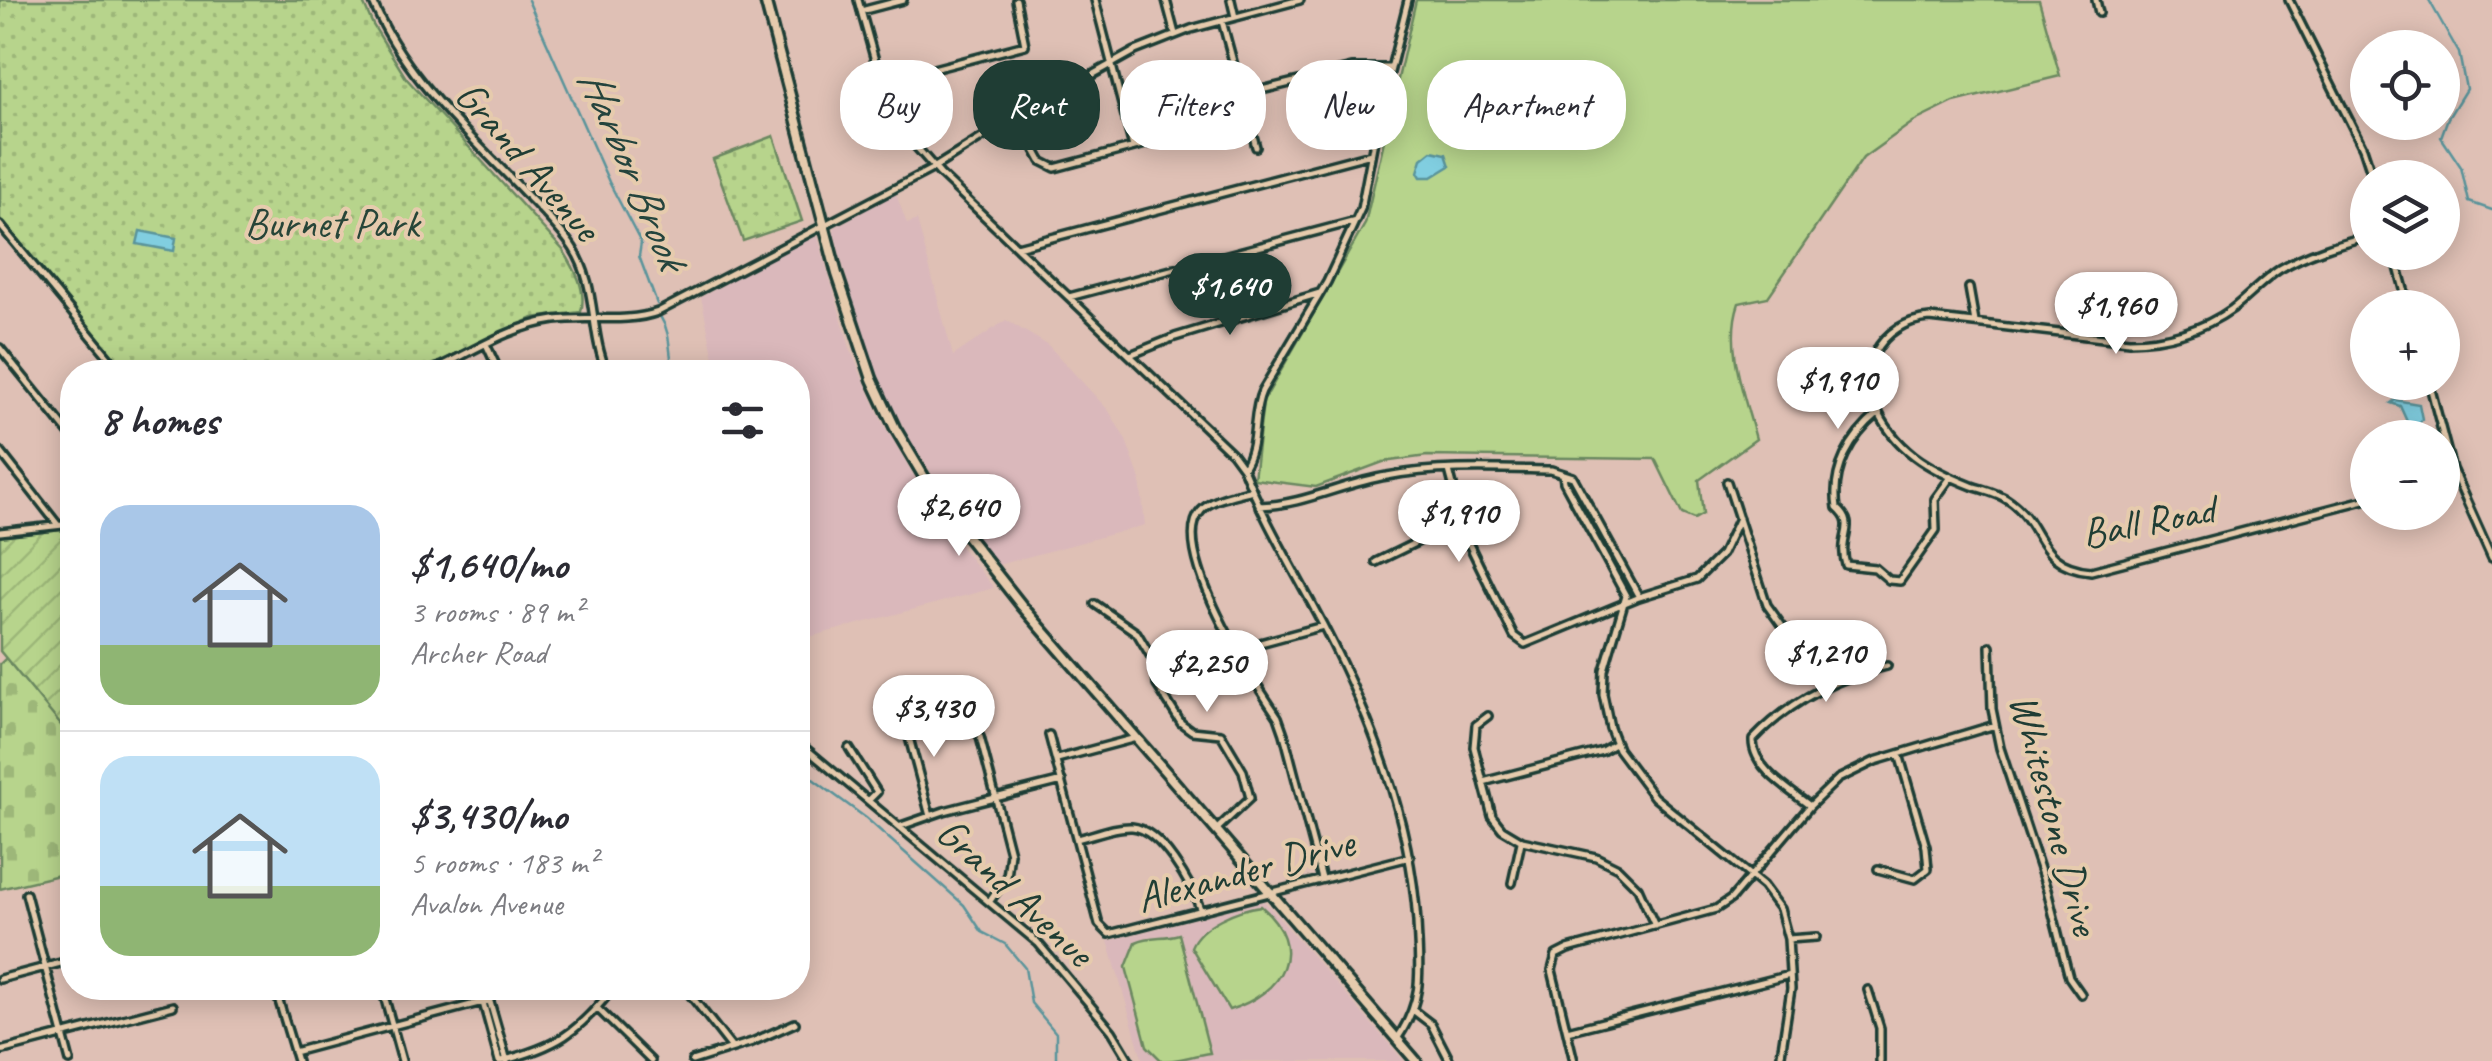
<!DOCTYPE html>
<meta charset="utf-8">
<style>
body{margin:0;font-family:Caveat,sans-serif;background:#f2f2f3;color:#2b2b33;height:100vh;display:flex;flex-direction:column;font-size:38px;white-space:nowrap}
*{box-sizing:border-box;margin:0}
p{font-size:32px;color:#7c7c81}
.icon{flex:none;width:55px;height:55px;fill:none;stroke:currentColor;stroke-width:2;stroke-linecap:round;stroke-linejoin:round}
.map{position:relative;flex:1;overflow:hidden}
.details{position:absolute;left:60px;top:360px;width:750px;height:640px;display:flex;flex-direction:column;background:#fff;border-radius:40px;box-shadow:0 5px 25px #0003}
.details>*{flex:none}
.banner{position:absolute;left:840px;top:60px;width:950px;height:90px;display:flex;gap:20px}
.controls{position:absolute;left:2350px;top:30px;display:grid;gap:20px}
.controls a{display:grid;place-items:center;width:110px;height:110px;border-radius:50%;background:#fff;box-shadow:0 5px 25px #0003;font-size:50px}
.price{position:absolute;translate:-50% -85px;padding:0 22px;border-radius:35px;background:#fff;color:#222;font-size:32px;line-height:65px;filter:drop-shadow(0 2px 5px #0008)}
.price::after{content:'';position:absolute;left:50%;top:60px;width:30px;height:22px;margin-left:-15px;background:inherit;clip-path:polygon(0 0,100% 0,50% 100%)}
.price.current{background:#1f3d34;color:#fff}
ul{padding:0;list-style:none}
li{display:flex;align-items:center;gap:30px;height:250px;padding:0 40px}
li+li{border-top:2px solid #e1e1e2}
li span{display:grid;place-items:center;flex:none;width:280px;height:200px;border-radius:30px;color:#555}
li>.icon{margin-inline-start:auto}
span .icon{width:120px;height:120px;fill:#fffc;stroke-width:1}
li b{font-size:42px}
h2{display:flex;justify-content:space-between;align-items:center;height:120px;padding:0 40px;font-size:42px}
.tag{padding:0 35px;border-radius:40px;background:#fff;box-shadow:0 5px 25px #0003;font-size:35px;line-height:90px}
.tag.current{background:#1f3d34;color:#fff}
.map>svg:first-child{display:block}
.built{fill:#dab8bb}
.grass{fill:#b7d48c;stroke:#6b8860;stroke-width:2.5}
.cemetery{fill:url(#cemetery-stones);stroke:#6b8860;stroke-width:2.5}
.park{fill:url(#park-dots);stroke:#6b8860;stroke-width:2.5}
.garden{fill:url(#garden-furrows);stroke:#6b8860;stroke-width:2.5}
.water{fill:#81cee0;stroke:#5a949b;stroke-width:2.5}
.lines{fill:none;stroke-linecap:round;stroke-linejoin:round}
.stream{stroke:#5a949b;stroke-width:2.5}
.minor-casing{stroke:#1f3d34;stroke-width:12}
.major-casing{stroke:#1f3d34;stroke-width:15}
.minor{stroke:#e6cbad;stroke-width:5}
.major{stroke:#e6cbad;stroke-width:8}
.labels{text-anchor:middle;stroke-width:8;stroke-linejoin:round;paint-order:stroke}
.street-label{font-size:42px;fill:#1f3d34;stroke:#e6cbad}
.park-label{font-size:42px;fill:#274538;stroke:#e6cbad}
.water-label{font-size:45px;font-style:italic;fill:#24443d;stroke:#e6cbad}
</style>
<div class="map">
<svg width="2492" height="1061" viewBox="0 0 2492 1061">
<defs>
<pattern id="cemetery-stones" width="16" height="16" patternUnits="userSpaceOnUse" patternTransform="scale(2.5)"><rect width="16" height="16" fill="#b7d48c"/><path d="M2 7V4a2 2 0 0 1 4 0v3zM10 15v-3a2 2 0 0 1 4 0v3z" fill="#9db779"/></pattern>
<pattern id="park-dots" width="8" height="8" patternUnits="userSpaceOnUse" patternTransform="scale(2.5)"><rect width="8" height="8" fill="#b7d48c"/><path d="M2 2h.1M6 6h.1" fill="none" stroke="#9db779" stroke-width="1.8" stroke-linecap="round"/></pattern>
<pattern id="garden-furrows" width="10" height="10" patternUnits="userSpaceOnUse" patternTransform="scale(2.5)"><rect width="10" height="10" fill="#b7d48c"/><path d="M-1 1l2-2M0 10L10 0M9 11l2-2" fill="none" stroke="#9db779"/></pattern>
</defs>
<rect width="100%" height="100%" fill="#dfc0b5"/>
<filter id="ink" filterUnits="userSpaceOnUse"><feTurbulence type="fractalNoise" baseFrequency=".01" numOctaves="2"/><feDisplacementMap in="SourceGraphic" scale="20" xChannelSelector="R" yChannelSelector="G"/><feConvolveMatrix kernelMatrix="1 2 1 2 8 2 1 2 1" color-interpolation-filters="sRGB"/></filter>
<g filter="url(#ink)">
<path class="built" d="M896,194L907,224L917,220L953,356L1006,320L1048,345L1109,411L1126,440L1140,479L1145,525L998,565L955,511L908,436L880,383L859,325L834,232L835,227Z
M813,236L818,237L851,352L883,423L943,525L994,588L798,640V372H717L701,297Z
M1264,901L1404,1061H1143L1108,941Z"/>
<path class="grass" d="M1416,0H2039L2060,76L1954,102L1913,122L1863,158L1768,297L1739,303C1724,345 1745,398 1756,439L1699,480L1703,514L1694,519L1682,514L1655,459L1427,456L1383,462L1316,487L1254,479L1263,402L1365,224Z
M1261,906C1309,948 1283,993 1229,1010L1191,947C1200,924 1238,909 1261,906Z
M1179,934L1210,1053C1192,1055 1180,1061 1162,1061L1147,1046L1126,967L1136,942C1151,935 1164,939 1179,934Z"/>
<path class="cemetery" d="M6,658L69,734L72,732V872L0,889V664Z"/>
<path class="park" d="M0,0H362L373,25L406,78L563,250C575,269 587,290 581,312L533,318L417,372H126L0,219Z
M774,136L802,221L743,241L713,159Z"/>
<path class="garden" d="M72,529V732L69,735L0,651V536Z"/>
<path class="water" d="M1432,151L1446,154L1450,166L1432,177H1421L1418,172L1422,159Z
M140,231L176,238L174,251L137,244Z
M2395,400L2419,404L2422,419L2417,428L2409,426L2400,406L2391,403Z"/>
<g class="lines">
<path class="stream" d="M528,0L609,182L641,243L639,256L657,304
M2429,0L2459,53L2466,89L2448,118L2441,137L2461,167L2469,202L2492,210
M661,318C672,335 668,354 674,372
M798,768L866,818L964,905L982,932L1005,944L1025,968L1031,1003L1056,1033V1061"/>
<defs>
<path id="minor" d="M372,0C403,76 467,132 523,191C540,209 560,228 573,248C598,287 589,331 607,372
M858,0L891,118L940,174L1232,453L1243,468C1265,523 1296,573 1323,625C1371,718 1410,816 1417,922C1419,969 1425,998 1397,1039
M1095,0L1133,147
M1166,0L1175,34
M1231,0L1235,17
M2096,0L2099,13
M2289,0L2363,148L2373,178
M861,11L903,0
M1222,21L1256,147
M880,83L1025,45L1016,0
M1241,95L1352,68H1390
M1017,117L1041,161L1055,168L1191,132
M1212,123L1213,130L1209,134L1191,132L1202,124Z
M0,225L121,372
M2368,236C2337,244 2307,253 2280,269C2263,280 2249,296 2232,309C2203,330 2165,341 2129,341L1930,318C1906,320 1886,332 1875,353C1866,370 1868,389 1875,405C1894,450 1929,469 1972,486C1984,490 1998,493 2008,500C2045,524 2034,566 2091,571L2368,499
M1017,247L1371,154
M2394,252L2409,308
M1969,288L1975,322
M1069,297L1356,221
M486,344L499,372
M0,348L72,437
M1130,355L1175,337L1320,293
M430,372C470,353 510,326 555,320C589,315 624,324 658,312L930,170L1004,124L1135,51L1191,29L1300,0
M2429,382L2452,469L2492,558
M1879,413C1850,437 1831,470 1837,508C1859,527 1837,535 1846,565L1875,568L1889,580L1900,581L1936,530L1935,499L1951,477
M0,451L58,525
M1243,468C1259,445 1251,415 1262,391L1327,282L1361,209L1377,125L1408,0
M1449,470L1467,540L1514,636L1525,644L1639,597L1697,579L1722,554L1739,518
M1563,474L1564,482L1626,596L1604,670L1603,694L1610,728L1618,749L1654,797L1763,886L1780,909L1788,939L1791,989L1780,1061
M2442,480L2456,477
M1727,482L1767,605L1825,686
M1252,490C1236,495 1212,498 1201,511C1167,548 1255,683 1278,717L1284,734L1322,879
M1259,506C1304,505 1343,483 1387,476C1441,466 1497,469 1551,470L1573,477L1639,597
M0,532L72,524
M1376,562L1460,521
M1095,604L1137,633L1156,665L1157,685L1181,723L1192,731L1221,734L1243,771L1250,798L1216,830
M1990,646L1992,709L2000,748L2047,890L2069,977L2081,994
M1156,665L1164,669L1323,626
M903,715L930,816
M1488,716L1476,725L1474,747L1492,816L1502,829L1522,841L1596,857L1618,868L1638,888L1655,926
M1049,735L1099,924L1109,934L1410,857
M980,737L1010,853L1007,877L990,901
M798,742L1038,943L1112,1031L1130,1061
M849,748L877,792L869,800
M1057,759L1136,738
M1483,782L1602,751L1616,743
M1810,806C1790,790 1752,768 1753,740C1790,701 1835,678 1887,666
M901,826L944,811L1062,781
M1077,839C1094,835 1115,826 1132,827C1161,829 1192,886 1201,911
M1878,869L1915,879L1928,869L1926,847L1899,754
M1512,883L1521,842
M26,894L70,1061
M1788,939L1816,937
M0,979L72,960
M275,988L297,1061
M382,988L402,1061
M479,988L499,1061
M486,988L507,1061
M685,988L732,1048
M1868,990L1880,1028V1061
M597,1008L651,1061
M1414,1011L1431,1024L1450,1061
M1567,1031L1790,975
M0,1051L173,1006
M294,1052L490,1000
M501,1061C556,1047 578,1033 613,988
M692,1061L752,1042L795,1023
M1574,1061L1552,970L1556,955L1568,949L1716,909L1731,899L1810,806L1838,779L1875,761L1995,725"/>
<path id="major" d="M765,0L837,274L872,379L895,428L936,497L1022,606L1416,1061"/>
</defs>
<use href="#minor" class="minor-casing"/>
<use href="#major" class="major-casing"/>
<use href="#minor" class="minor"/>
<use href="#major" class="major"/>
</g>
</g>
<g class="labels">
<g class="street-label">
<text transform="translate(529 160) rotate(49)" y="15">Grand Avenue</text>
<text transform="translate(2148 520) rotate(-11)" y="15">Ball Road</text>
<text transform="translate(2056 814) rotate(75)" y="15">Whitestone Drive</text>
<text transform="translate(1245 869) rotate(-15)" y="15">Alexander Drive</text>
<text transform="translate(1016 891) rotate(43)" y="15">Grand Avenue</text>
</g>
<g class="park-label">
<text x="332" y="237">Burnet Park</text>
</g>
<g class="water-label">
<text transform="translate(634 168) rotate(67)" y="16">Harbor Brook</text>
</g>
</g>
</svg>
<div class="controls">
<a><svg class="icon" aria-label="locate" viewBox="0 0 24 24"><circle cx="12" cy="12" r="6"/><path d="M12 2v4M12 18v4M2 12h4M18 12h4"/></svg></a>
<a><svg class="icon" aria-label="layers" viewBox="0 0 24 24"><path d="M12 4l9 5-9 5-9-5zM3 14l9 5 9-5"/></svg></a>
<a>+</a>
<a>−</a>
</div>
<b class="price current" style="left:1230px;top:338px">$1,640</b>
<b class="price" style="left:2116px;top:357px">$1,960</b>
<b class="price" style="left:1838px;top:432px">$1,910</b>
<b class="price" style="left:959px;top:559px">$2,640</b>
<b class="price" style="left:1459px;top:565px">$1,910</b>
<b class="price" style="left:1826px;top:705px">$1,210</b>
<b class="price" style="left:1207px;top:715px">$2,250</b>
<b class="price" style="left:934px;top:760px">$3,430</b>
<div class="banner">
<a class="tag">Buy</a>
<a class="tag current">Rent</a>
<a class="tag">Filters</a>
<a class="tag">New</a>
<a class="tag">Apartment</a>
</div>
<section class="details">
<h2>8 homes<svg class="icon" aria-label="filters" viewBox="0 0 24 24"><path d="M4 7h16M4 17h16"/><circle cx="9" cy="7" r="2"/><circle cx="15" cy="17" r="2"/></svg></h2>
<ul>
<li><span style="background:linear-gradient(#a9c7e8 70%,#8fb573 0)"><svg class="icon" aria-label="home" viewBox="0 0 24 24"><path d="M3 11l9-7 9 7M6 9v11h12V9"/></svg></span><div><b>$1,640/mo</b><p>3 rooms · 89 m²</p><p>Archer Road</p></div></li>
<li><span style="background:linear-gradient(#bfe0f5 65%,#8fb573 0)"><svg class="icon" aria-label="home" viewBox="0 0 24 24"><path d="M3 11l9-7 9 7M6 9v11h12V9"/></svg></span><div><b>$3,430/mo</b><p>5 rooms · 183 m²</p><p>Avalon Avenue</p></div></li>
</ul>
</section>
</div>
